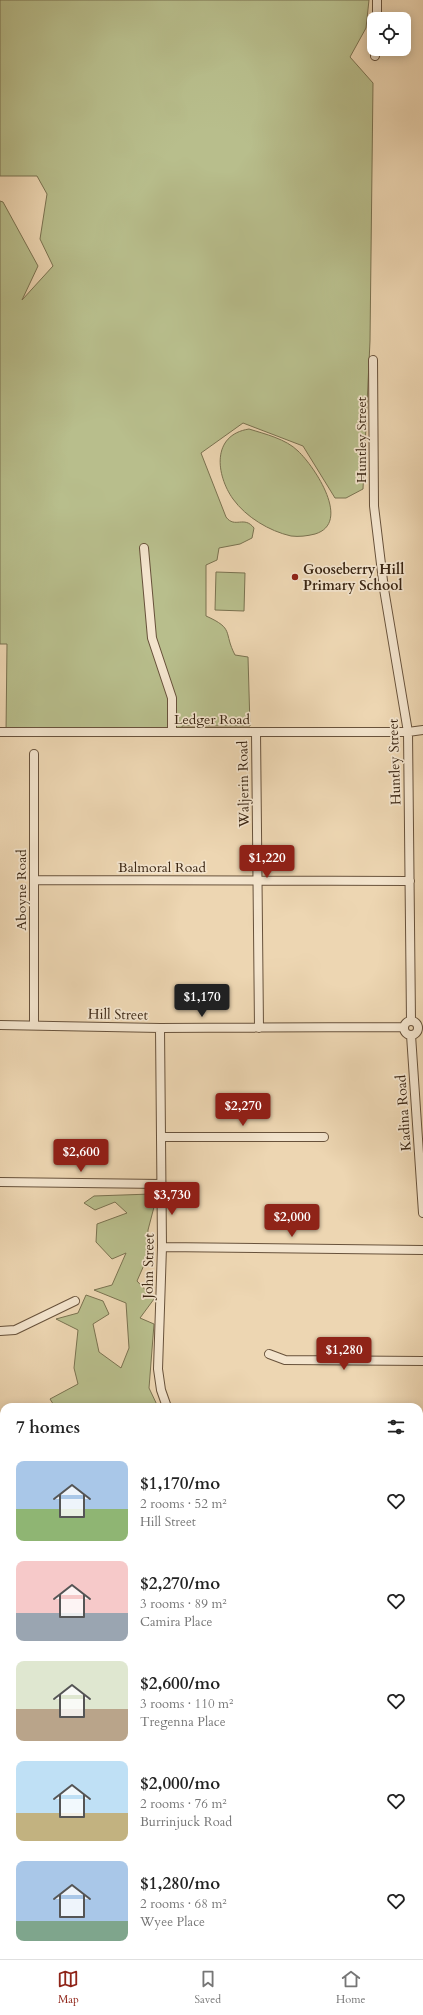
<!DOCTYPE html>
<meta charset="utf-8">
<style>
body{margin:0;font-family:Cardo,serif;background:#f2f2f2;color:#222;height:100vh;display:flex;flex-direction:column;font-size:15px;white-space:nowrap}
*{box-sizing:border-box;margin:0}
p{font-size:13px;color:#767676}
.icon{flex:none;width:22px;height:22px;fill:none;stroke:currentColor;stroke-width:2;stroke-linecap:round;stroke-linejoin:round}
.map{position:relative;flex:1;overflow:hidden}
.details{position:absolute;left:0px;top:1403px;width:423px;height:556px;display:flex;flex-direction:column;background:#fff;border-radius:12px 12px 0 0;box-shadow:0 2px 10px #0003}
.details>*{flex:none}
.buttons{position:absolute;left:367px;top:12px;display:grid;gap:8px}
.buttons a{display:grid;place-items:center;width:44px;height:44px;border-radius:8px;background:#fff;box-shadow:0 2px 10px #0003;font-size:20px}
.price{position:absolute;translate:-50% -34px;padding:0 9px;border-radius:4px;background:#8f2418;color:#fff;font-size:13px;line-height:26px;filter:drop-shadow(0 1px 2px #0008)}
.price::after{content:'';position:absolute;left:50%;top:24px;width:12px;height:9px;margin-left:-6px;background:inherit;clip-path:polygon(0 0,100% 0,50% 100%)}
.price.active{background:#222;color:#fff}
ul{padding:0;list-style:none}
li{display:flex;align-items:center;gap:12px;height:100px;padding:0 16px}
li span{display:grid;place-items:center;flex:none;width:112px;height:80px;border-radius:8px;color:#555}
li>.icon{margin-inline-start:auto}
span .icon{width:48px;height:48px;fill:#fffc;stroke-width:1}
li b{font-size:17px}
h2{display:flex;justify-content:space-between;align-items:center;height:48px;padding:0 16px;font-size:17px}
.menu{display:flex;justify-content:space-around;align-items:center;height:56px;border-top:1px solid #e0e0e0;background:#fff;font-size:11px;color:#767676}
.menu a{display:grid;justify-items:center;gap:2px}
.menu .active{color:#8f2418}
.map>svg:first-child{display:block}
.green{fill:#b8be8c;stroke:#7a7250}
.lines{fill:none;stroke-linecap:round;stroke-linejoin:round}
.street-casing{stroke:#68523b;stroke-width:10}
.street{stroke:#f3e4cd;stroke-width:8}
.poi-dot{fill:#8f2418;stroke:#f3e4cd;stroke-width:1.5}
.labels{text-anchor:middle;stroke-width:3.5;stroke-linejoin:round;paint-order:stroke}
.street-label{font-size:14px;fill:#3b2613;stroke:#f3e4cd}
.poi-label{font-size:14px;font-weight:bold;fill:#3b2613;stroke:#f3e4cd;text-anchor:start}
</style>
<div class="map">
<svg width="423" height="1959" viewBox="0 0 423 1959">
<rect width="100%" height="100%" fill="#edd6b2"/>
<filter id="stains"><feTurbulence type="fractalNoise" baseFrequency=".005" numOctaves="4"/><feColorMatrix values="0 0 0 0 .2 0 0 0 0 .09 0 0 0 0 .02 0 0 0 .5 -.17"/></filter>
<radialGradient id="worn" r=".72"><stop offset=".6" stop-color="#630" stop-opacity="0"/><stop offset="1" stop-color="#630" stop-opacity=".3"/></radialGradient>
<path class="green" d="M0,0H369L366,28L350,57L373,83L370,341L363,489L346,498H335L303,446L243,423L201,453L226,517C235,529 244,515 254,528L252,538L240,544L219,548L217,560L206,565V616C235,629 223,632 235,655L248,657L250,726H182L183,732H6L7,644H0V201L3,202L38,266L22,300L53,266L40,239L47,194L37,176H0Z
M249,429C265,434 286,439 298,451C315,467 352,523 315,534C307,536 299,537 291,536C269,531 246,517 233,499C216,475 211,435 249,429Z
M216,572L245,573L244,611L215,610Z
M151,1194L154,1207L148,1230V1256L137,1281L154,1299L140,1318L154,1324L149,1388L158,1407H55L50,1399L78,1384L74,1368L78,1330L56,1319L78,1313L86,1295L103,1301L109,1314L93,1324L99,1352L121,1368L129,1348L126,1303L94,1290L112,1285L126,1253L112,1259L96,1242L97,1224L127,1213L115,1202L95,1210L84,1203L94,1196Z
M0,1581H4V1926H0Z
M423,1870V1915L419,1917V1872Z
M35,1955H386V1959H29Z"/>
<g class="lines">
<defs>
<path id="street" d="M377,0V19
M375,56L376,49
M373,360L374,506L384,589L408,732L411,1021
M144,548L152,638L172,698V732
M0,732H408L423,730
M256,732L259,1028
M34,754V1025
M34,880L410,881
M404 1028a7 7 0 1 1 14 0a7 7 0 1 1-14 0Z
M0,1025L160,1028L403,1027
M160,1028L162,1247L158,1369L161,1390L167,1407
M411,1035L423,1213
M161,1137H324
M0,1182L161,1184
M162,1247L423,1250
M0,1331L15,1330L75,1301
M269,1354L285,1360L423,1361
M0,1452L4,1457
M419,1473H423
M419,1740H423"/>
</defs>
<use href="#street" class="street-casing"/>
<use href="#street" class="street"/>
</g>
<circle class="poi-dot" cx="295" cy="577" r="4"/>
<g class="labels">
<g class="street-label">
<text transform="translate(361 440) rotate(-90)" y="5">Huntley Street</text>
<text x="212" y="724">Ledger Road</text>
<text transform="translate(394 762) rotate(-92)" y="5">Huntley Street</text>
<text transform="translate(243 784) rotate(-91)" y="5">Waljerin Road</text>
<text x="162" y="872">Balmoral Road</text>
<text transform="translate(21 890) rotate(-90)" y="5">Aboyne Road</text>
<text transform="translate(118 1014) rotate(1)" y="5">Hill Street</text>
<text transform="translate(403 1113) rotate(-94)" y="5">Kadina Road</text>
<text transform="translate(148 1266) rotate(-89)" y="5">John Street</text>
</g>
<g class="poi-label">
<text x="303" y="574">Gooseberry Hill<tspan x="303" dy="16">Primary School</tspan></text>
</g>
</g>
<rect width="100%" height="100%" filter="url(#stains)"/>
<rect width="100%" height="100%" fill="url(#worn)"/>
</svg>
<div class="buttons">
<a><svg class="icon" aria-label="locate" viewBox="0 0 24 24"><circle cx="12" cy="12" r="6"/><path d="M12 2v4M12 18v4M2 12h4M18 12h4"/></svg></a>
</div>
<b class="price" style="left:267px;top:879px">$1,220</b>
<b class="price active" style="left:202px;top:1018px">$1,170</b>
<b class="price" style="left:243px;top:1127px">$2,270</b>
<b class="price" style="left:81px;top:1173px">$2,600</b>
<b class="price" style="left:172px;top:1216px">$3,730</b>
<b class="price" style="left:292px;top:1238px">$2,000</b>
<b class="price" style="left:344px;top:1371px">$1,280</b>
<section class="details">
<h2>7 homes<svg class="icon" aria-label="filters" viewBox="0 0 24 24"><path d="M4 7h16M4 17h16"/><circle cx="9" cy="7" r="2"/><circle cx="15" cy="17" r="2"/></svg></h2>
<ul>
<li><span style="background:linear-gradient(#a9c7e8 60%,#8fb573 0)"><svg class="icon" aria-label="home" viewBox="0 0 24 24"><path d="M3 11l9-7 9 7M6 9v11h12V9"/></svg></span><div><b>$1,170/mo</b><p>2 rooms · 52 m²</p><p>Hill Street</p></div><svg class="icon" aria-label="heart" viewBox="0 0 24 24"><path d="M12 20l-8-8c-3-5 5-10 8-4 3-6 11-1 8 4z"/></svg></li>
<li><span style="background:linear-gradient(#f6c9c9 65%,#9aa5b1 0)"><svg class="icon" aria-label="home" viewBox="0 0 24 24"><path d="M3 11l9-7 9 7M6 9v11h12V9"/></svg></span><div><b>$2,270/mo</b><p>3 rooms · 89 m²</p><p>Camira Place</p></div><svg class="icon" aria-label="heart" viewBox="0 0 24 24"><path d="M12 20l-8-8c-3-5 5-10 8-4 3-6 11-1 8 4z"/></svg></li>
<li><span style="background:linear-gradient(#dfe7d0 60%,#b9a48a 0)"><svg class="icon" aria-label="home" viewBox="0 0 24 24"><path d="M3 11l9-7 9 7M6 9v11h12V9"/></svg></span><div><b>$2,600/mo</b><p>3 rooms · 110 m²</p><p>Tregenna Place</p></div><svg class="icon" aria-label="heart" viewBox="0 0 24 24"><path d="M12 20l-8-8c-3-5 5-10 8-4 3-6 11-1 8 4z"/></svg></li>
<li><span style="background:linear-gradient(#bfe0f5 65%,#c2b280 0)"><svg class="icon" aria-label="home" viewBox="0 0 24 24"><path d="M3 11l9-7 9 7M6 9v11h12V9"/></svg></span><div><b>$2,000/mo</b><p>2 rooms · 76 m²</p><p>Burrinjuck Road</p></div><svg class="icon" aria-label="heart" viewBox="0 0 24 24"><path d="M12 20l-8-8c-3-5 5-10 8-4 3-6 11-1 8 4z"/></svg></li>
<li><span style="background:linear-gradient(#a9c7e8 75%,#7fa58c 0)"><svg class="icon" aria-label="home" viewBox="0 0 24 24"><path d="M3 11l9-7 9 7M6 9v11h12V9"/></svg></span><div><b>$1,280/mo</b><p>2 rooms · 68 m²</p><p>Wyee Place</p></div><svg class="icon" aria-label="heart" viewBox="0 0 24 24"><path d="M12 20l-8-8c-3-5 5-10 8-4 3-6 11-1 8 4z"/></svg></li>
</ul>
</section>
</div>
<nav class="menu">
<a class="active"><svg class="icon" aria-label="map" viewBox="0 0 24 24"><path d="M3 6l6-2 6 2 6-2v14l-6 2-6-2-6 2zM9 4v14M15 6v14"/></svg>Map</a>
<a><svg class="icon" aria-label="saved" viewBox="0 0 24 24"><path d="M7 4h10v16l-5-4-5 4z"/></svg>Saved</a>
<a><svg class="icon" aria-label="home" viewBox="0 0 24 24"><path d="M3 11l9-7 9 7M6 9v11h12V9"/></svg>Home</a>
</nav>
